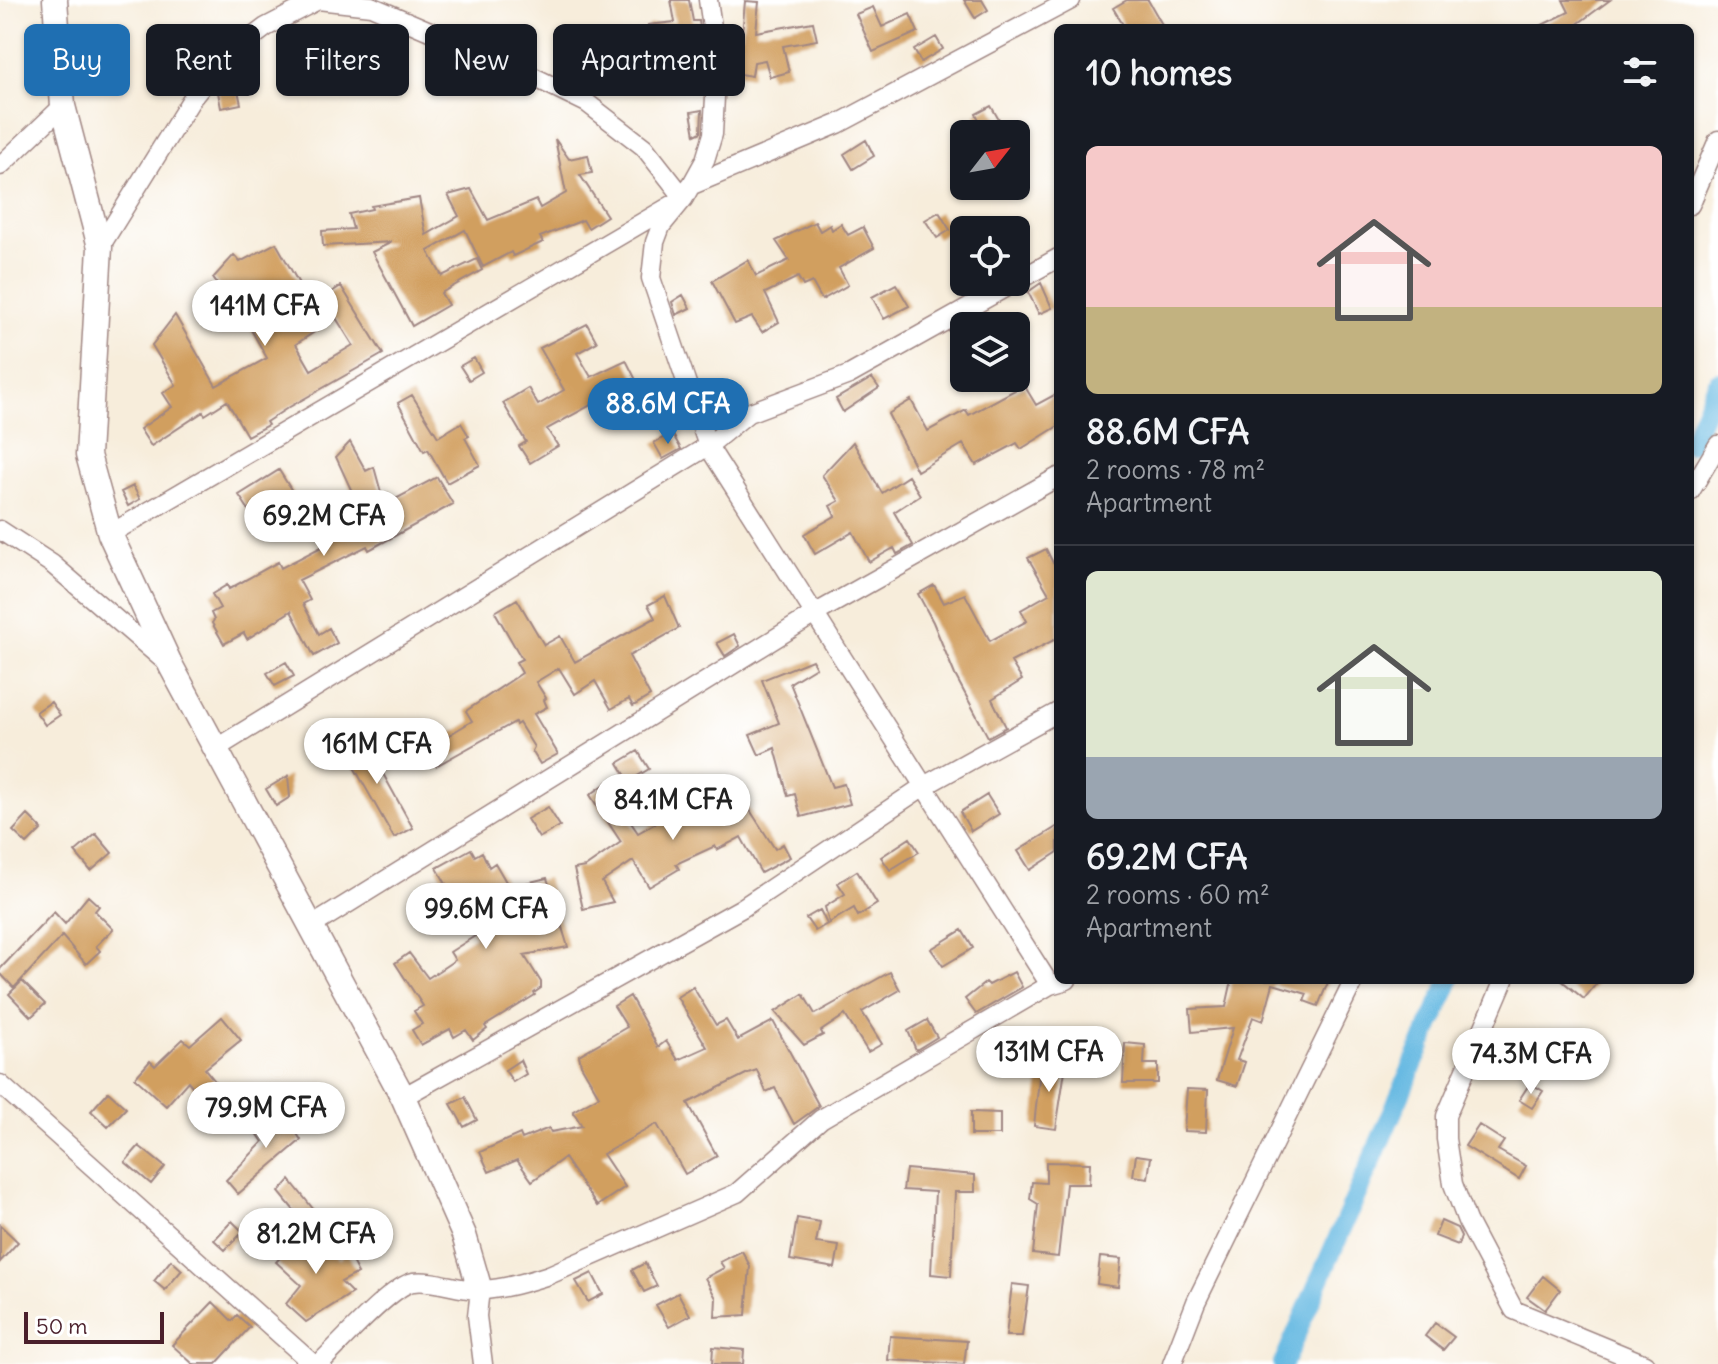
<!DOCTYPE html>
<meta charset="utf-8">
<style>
body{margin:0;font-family:Delius,sans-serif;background:#242831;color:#f1f3f6;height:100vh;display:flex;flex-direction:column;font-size:30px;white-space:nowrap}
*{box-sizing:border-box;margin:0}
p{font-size:26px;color:#9ea1a6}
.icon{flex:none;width:44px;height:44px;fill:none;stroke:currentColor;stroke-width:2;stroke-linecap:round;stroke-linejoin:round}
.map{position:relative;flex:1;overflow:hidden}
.details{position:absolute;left:1054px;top:24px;width:640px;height:960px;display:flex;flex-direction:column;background:#171b24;border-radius:12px;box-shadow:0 2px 6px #0004}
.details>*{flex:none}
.hud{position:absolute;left:24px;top:24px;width:760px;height:72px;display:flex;gap:16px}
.needle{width:52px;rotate:59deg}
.fabs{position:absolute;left:950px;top:120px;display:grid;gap:16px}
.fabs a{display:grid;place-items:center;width:80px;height:80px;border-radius:12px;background:#171b24;box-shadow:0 2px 6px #0004;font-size:40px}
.scale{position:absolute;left:24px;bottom:20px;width:140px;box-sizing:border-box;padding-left:8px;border:4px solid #4a1f2b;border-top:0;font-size:22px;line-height:28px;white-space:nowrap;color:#4a1f2b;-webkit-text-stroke:6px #fff;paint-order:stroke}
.price{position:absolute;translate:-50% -68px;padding:0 18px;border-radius:28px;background:#fff;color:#222;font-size:26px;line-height:52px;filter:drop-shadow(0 2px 4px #0008)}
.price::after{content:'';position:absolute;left:50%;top:48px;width:24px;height:18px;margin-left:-12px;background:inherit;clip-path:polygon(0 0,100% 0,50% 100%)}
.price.current{background:#1f6fb2;color:#fff}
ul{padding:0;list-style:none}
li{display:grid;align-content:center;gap:16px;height:424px;padding:0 32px}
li+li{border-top:2px solid #363941}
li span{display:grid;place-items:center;height:248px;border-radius:12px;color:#555}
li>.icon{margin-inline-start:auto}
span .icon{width:144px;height:144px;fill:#fffc;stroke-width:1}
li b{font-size:34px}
h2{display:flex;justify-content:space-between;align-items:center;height:96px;padding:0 32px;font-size:34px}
.chip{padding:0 28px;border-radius:12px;background:#171b24;box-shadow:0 2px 6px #0004;font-size:28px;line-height:72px}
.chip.current{background:#1f6fb2;color:#fff}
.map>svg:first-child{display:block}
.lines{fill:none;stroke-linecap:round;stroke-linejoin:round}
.canal{stroke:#66b9e2;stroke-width:20}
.building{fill:#d19f5f;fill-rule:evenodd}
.minor-casing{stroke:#a08683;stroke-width:21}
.major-casing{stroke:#a08683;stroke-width:27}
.minor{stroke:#fff;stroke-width:18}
.major{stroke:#fff;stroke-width:24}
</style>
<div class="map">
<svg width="1718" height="1364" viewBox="0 0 1718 1364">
<rect width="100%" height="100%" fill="#fff"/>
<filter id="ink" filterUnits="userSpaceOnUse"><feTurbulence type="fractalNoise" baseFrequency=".0125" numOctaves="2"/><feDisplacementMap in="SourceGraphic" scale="16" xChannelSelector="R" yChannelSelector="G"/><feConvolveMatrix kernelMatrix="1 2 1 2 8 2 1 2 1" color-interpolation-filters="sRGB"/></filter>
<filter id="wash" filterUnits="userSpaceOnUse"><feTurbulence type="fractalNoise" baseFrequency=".006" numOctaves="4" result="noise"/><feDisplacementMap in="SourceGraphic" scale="32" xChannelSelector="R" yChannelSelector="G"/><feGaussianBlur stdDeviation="1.8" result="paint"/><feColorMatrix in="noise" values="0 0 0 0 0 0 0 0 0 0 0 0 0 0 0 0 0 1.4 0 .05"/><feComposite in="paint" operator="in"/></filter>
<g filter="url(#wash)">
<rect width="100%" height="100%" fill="#f7eddb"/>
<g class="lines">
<path class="canal" d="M1690,444L1718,382
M1283,1364L1450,980"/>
</g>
<g id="blocks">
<path class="building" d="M671,0H689L693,21H699L702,41L655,49L660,79L636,84L630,39L650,37L648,25L675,22Z
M964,0H982L988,10L975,18Z
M1127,0H1148L1164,28H1125L1113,8Z
M1563,0H1610L1572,28H1536L1569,12Z
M745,1L759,2L756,32L813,22L817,40L783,46L789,72L770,77L765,60L754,62L752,76L739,74L740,55L736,36L742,35Z
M873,7L882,27L910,14L918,32L873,52L856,14Z
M936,37L943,49L921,62L914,50Z
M235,77L241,104L221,108L217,87L223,79Z
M991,106L1002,125L986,133L976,114Z
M702,110L701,132L695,135L691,112Z
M555,139L569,159L588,155L592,173L580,175L607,216L588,228L583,220L540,237L543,242L513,256L511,252L483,267L465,230L428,251L442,276L477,259L482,270L441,293L448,305L412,326L372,252L392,242L323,246L322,231L353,229L349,214L372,209L371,206L419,198L426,235L459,216L448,195L471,189L488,220L536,200L540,208L566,193Z
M866,140L874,156L853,169L844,154Z
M939,212L950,230L937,238L925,220Z
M815,222L820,231L830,225L832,230L841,224L848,235L863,227L874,248L839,268L848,285L822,300L812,282L803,286L798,277L765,293L779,322L762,332L752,317L735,324L712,281L748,260L756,276L789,260L776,241Z
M276,243L311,305L341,286L383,354L286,409L266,422L268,425L247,436L227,401L205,415L203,412L151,446L140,429L172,407L163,393L176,385L152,345L175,315L216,386L267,358L248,324L245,325L213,278L234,255L240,262ZM336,318L353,345L311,370L296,344Z
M1041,283L1052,308L1039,314L1028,292Z
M896,284L909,306L884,319L872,297Z
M683,295L690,308L676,315L672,302Z
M587,324L597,342L577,353L591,377L626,360L636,380L547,429L558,446L530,463L519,446L526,442L503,403L528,388L538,405L564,390L540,348Z
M474,358L482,372L469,380L460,366Z
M872,378L879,388L843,412L836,399Z
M1024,385L1036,405L1058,393V426L1021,449L1017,443L976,465L963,444L917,471L888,414L911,400L928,431L966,410L969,415Z
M412,395L438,437L461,423L469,436L465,438L480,465L447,483L428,449L424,451L398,403Z
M672,433L681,449L663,459L654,443Z
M350,442L366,471L374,467L382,496L388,493L392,501L437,477L453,504L369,550L367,546L299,580L310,600L303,604L319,634L329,628L337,643L314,656L291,611L247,639L244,633L224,644L212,623L214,620L211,613L220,608L212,594L227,585L229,589L278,562L281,568L331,542L329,538L365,520L336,457Z
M853,442L882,493L908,476L920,495L894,512L913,545L897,554L894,548L869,562L853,532L815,554L804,534L835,516L830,506L839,501L822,475Z
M279,470L298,501L285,509L278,499L252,515L239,495Z
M133,486L140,499L128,506L121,492Z
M1046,549L1053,563L1058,561V638L1011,662L1022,680L992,699L1006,727L988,737L955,675L933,622L918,594L934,585L944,603L965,594L990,641L1027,621L1021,610L1049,594L1028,558Z
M665,596L679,628L629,656L650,696L633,706L629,699L611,709L595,681L575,694L559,668L536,682L546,698L544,700L547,707L534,714L558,754L540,764L532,751L534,747L519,723L516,725L515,722L436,766L426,749L472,721L466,711L522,673L516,662L522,659L495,612L517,599L544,645L560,636L575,662L655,618L648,605Z
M734,634L740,646L725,656L717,643Z
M812,660L816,667L790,683L832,787L844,784L850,804L801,817L795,794L788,796L775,748L759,755L750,735L779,723L762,680Z
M286,662L294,676L275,686L267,673Z
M51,702L60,715L45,725L36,712Z
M361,734L413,828L394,838L341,744Z
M638,751L649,769L629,781L618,763Z
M288,776L290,797L276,806L266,789Z
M608,782L619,798L616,801L638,833L679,810L682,814L735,787L775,849L783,844L790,857L761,873L741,837L717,850L715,846L676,864L679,869L649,887L633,861L602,882L613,902L583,909L574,869L585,867L621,842L590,795Z
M987,795L999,814L971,831L960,812Z
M548,807L560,826L539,838L527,819Z
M28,815L42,829L27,844L13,831Z
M1058,826V852L1030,870L1018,851Z
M96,834L112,853L91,871L75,852Z
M910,838L919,852L890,870L881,857Z
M471,849L475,856L482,852L489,867L495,863L509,887L547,878L568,947L524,955L541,982V988L534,993L535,995L485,1026L487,1029L473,1040L466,1030L454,1037L450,1029L421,1045L412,1030L422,1024L414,1011L423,1006L395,963L409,953L428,978L455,960L450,952L475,936L437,868Z
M857,871L877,904L858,916L854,908L829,923L825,907L845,894L838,883Z
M88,896L99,906L95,911L113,929L96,946L100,951L86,964L62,936L14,988L0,973V969L54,912L65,924Z
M820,910L827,924L815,931L806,918Z
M962,930L973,948L943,966L931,949Z
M890,972L900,990L862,1012L882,1044L868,1052L845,1015L821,1031L823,1035L804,1045L775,1012L803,994L815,1014Z
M1014,972L1022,987L976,1014L965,999L986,982L989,985Z
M1232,980H1329L1318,1006L1304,1001L1307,994L1273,984L1263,1021L1253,1017L1237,1060L1245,1062L1237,1086L1217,1080L1233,1028L1192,1032L1190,1009L1226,1007Z
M1561,980H1599L1584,999Z
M22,981L45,1004L31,1017L9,994Z
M693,987L716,1025L726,1020L738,1040L773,1021L819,1106L794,1124L775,1088L766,1092L757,1070L748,1073L688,1103L717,1156L685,1174L657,1124L603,1154L625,1187L597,1206L564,1158L532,1181L517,1160L489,1172L480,1152L520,1134L522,1139L549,1128L551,1132L582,1126L573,1111L599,1096L581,1065L579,1055L627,1027L614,1006L630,996L658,1047L666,1041L678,1060L707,1047L677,997Z
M222,1017L241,1040L205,1069L244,1117L233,1126L228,1120L223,1124L188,1081L166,1106L135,1078L150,1061L155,1066L183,1039L190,1045Z
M927,1020L937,1037L916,1050L908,1031Z
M1125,1043L1145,1045L1144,1064H1158V1083H1123Z
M1526,1049L1544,1058L1537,1071L1519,1062Z
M520,1060L526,1074L513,1082L505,1070Z
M1041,1060L1066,1064L1056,1129L1034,1126Z
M1530,1083L1543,1091L1532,1108L1519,1100Z
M1187,1089L1208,1090L1206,1132L1184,1131Z
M108,1092L126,1108L108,1127L91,1111Z
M465,1097L477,1120L464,1127L451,1104Z
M281,1109L301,1140L238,1194L226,1180L263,1142L253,1127Z
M971,1112L1000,1113V1135H971Z
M1479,1125L1504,1141L1498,1150L1526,1166L1519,1179L1465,1146Z
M139,1146L165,1167L151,1184L125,1162Z
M1136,1155L1151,1157L1148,1178L1133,1176Z
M1046,1162L1090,1163L1089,1184H1066L1058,1257L1033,1254L1038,1204L1030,1199L1032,1182L1046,1183Z
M906,1169L975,1175V1192H955L951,1276L931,1274L935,1192L903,1190Z
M290,1180L318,1215L306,1225L279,1192Z
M797,1218L820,1222L816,1243L839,1246L835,1268L790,1260Z
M232,1221L243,1232L225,1250L214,1240Z
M1441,1221L1457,1228L1461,1236L1458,1245L1435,1236Z
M0,1225L18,1242L0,1262Z
M307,1229L339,1260L346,1250L358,1273L341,1282L352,1293L306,1322L286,1304L301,1285L276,1262Z
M742,1251L750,1266L746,1315L715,1317L716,1298L705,1278L724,1268L720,1262Z
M1100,1257L1121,1259L1118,1287L1097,1284Z
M171,1260L182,1270L165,1290L154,1281Z
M645,1263L657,1286L644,1292L632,1270Z
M592,1273L603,1294L588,1302L576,1281Z
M1543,1276L1560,1290L1545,1310L1527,1297Z
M1012,1284L1029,1286L1022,1336H1006Z
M678,1293L690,1315L669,1327L656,1305Z
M213,1302L232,1321L237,1315L250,1327L216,1364H193L172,1345Z
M1435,1323L1454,1337L1443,1350L1425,1336Z
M890,1336L967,1341L964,1364L888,1360Z
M713,1347L744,1350L743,1364H712Z"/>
</g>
</g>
<g filter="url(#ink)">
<use href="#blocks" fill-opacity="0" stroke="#a08683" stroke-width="2"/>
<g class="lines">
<defs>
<path id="minor" d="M708,0L717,60L713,134L705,160L684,198L661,226L655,242L651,278L708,446L1050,985
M0,166L63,106
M690,186L838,124L1071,0
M1690,205L1718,140
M100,247L193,97L225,58L266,27L318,0L371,6L507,64L587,103L644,147L684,198L110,534
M1690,492L1718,445
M0,530L52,564L167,663
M215,749L708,446L748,413L849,375L1058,258
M310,927L816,613L1058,477
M1504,980L1446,1116V1139L1453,1184L1467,1221L1514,1310L1645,1364
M0,1084L313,1364
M403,1097L742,908L924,786L1058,712
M480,1290L477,1316L483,1364
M319,1364C338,1346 391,1286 413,1282C435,1279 459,1291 481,1290C504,1289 527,1282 549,1275L737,1193L821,1119L1050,985L1067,980
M1172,1364L1196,1302L1354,980"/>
<path id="major" d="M55,0L63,106L100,247L88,455L110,534L171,666L403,1097L464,1235L480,1290"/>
</defs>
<use href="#minor" class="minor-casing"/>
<use href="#major" class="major-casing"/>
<use href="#minor" class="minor"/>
<use href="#major" class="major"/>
</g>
</g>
</svg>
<div class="fabs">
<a><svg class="needle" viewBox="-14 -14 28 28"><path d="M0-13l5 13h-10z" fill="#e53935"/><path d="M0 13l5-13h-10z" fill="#9ea1a6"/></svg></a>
<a><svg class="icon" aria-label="locate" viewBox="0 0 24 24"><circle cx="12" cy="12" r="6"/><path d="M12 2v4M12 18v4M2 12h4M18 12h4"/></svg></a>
<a><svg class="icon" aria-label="layers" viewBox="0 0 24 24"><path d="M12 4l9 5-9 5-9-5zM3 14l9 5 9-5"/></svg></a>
</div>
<div class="scale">50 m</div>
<b class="price" style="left:265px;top:348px">141M CFA</b>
<b class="price current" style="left:668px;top:446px">88.6M CFA</b>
<b class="price" style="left:324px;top:558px">69.2M CFA</b>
<b class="price" style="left:377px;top:786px">161M CFA</b>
<b class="price" style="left:673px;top:842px">84.1M CFA</b>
<b class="price" style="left:486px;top:951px">99.6M CFA</b>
<b class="price" style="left:1049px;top:1094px">131M CFA</b>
<b class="price" style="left:1531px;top:1096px">74.3M CFA</b>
<b class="price" style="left:266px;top:1150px">79.9M CFA</b>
<b class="price" style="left:316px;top:1276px">81.2M CFA</b>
<div class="hud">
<a class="chip current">Buy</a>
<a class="chip">Rent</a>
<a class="chip">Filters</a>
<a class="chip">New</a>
<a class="chip">Apartment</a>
</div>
<section class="details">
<h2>10 homes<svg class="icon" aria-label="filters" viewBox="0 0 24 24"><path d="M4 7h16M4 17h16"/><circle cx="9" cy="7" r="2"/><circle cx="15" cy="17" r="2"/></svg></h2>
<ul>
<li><span style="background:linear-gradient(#f6c9c9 65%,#c2b280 0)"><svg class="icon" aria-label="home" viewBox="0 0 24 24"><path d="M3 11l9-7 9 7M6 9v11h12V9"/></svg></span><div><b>88.6M CFA</b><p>2 rooms · 78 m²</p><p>Apartment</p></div></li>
<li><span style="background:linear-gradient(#dfe7d0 75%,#9aa5b1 0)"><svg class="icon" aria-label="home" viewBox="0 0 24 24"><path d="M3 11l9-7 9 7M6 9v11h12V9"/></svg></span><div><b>69.2M CFA</b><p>2 rooms · 60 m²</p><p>Apartment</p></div></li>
</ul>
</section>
</div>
